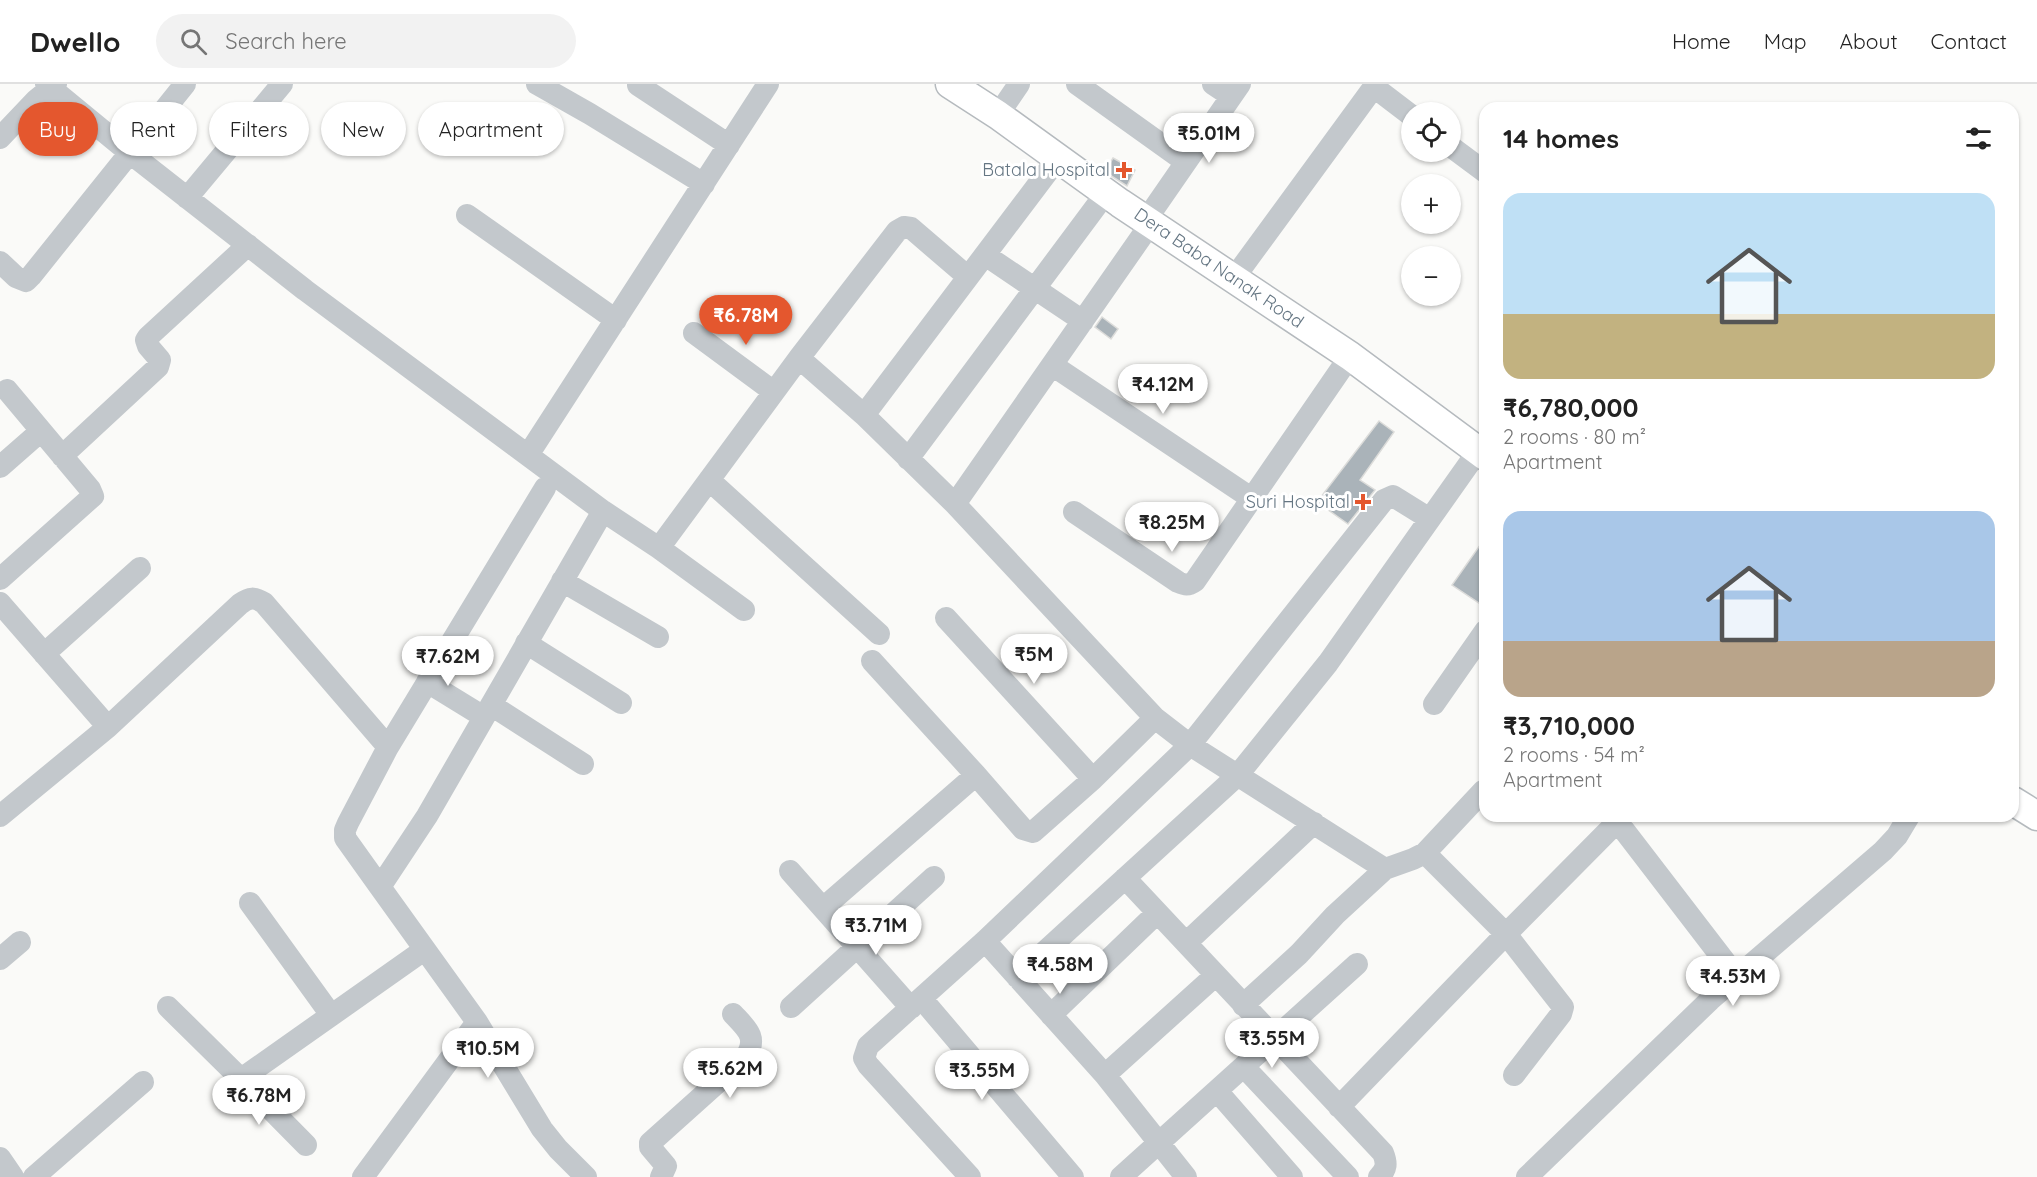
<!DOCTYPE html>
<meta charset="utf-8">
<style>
body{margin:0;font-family:Quicksand,sans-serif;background:#f2f2f2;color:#222;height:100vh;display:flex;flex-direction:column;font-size:22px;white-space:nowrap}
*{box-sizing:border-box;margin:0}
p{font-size:20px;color:#767676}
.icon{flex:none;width:33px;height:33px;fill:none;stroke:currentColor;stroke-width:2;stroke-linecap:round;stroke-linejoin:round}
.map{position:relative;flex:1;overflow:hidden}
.sheet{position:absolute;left:1479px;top:18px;width:540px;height:720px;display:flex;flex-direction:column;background:#fff;border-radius:18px;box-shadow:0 2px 4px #0004}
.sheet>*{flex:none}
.hud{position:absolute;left:18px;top:18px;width:570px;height:54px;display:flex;gap:12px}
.tools{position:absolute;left:1401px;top:18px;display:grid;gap:12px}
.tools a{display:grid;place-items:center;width:60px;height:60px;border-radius:50%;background:#fff;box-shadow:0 2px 4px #0004;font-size:30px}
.price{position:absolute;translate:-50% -51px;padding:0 14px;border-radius:21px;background:#fff;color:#222;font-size:20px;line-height:39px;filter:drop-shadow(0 2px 3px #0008)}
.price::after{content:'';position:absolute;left:50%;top:36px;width:18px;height:14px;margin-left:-9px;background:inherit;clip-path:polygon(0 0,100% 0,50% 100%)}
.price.on{background:#e4572e;color:#fff}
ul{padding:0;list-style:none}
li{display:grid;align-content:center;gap:12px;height:318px;padding:0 24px}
li span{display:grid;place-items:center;height:186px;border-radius:18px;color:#555}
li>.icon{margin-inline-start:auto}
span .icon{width:108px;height:108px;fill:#fffc;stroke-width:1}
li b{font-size:26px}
h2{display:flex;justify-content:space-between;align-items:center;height:72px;padding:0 24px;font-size:26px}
.tag{padding:0 21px;border-radius:27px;background:#fff;box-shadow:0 2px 4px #0004;font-size:21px;line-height:54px}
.tag.on{background:#e4572e;color:#fff}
header{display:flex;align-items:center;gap:36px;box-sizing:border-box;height:84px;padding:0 30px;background:#fff;border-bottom:2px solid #e0e0e0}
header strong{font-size:28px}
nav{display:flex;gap:33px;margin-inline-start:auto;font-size:21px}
.search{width:420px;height:54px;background:#f2f2f2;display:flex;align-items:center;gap:15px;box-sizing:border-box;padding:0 21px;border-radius:33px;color:#767676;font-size:22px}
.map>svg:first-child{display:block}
.building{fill:#aab3b9;stroke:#dcdcda;stroke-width:1.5}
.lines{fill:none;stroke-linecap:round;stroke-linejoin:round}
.major-casing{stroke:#b5babe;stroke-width:31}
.minor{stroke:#c3c8cc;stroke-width:22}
.major{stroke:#fff;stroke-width:28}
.poi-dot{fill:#e4572e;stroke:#fff;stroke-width:2}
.labels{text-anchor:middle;stroke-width:6;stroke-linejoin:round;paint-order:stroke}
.poi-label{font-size:18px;fill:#657683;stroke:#fff;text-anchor:end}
.street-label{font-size:18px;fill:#657683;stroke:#fff}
</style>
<header>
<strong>Dwello</strong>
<div class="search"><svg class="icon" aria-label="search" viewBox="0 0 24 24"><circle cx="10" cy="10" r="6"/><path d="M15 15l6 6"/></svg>Search here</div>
<nav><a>Home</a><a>Map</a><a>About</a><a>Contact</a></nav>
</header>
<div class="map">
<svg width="2037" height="1093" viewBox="0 0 2037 1093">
<rect width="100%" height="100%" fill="#fafaf8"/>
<path class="building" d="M1113,74L1135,86L1127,102L1105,88Z
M1102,233L1118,245L1111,255L1095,243Z
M1379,337L1394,348L1360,396L1375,406L1348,440L1317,418Z
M1485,454V523L1452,501Z"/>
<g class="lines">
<defs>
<path id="major" d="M950,0L998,31L1120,119L1350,272L1485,372
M2013,717L2037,732"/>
</defs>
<use href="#major" class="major-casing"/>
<path class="minor" d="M46,0L130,69L305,206L603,427L659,464L799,274L897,147L904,143L911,144L968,193
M537,0L590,30L704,100
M1077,0L1186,78
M1213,0L1231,12
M638,1L729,61
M1374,3L1412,32
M998,31L1019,0
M0,54L36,16L56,0
M1450,62L1485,88
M187,114L282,0
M467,131L616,236
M1146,136L1240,0
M985,171L1083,237
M0,178L16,193L26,197L31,192L185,0
M1234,194L1376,0
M694,249L774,308
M799,274L864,331L955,420L1155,634L1190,661L1385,785
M1052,281L1251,414
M864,331L1058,74
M528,371L768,0
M62,372L158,283L160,276L148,262L146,256L148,253L248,161
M908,375L1106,109
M0,383L41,347
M709,396L879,550
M955,420L1151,139
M1074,428L1178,498C1185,501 1188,502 1195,497L1350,272
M659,464L744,526
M0,495L93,412L90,405L7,306
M562,497L658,553
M0,519L108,643
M946,534L1093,695
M526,559L621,619
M44,570L140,484
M872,577L976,691
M427,598L484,633
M1434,620L1485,547
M491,621L583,680
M0,732L108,643L240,520C250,513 254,513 264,519L388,663
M1617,737L1736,892
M1425,769L1506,850L1563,923L1561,930L1514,991
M790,787L911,924
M1125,794L1383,1069C1387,1079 1387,1085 1379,1093
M380,803L345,754V746L348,739L388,663L545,404
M250,819L331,931
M823,824L976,691L1023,745L1033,748L1093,695L1155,634
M985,857L1105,991L1186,1093
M1186,859L1314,739
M0,875L20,858
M1017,893L1237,692L1328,579L1478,367
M922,915L1073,1093
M1243,921L1299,870L1335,831L1385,785L1413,775L1425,769L1483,707
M168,923L241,995L424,866
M791,923L934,793
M1051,931L1157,829
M1244,983L1348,1093
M1105,991L1216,891
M241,995L306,1061
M1217,1007L1292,1093
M1339,1023L1506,850L1623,732
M0,1074L13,1093
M34,1093L143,998
M363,1093L477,938
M586,1093L558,1065L542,1045L477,938L380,803L427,732L603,427
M661,1093L666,1082L650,1063V1059L746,973C758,953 747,945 733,930
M970,1093L868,981L864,974L868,962L985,857L1190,661L1384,416L1393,412L1430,435
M1121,1093L1357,880
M1527,1093L1710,916L1883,767L1897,752L1909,732"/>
<use href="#major" class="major"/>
</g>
<g class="poi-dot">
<path d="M1121 77h6v6h6v6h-6v6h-6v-6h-6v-6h6z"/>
<path d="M1360 409h6v6h6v6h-6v6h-6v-6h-6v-6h6z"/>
</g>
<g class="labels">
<g class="poi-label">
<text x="1110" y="92">Batala Hospital</text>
<text x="1350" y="424">Suri Hospital</text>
</g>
<g class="street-label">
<text transform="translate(1219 184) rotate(34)" y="6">Dera Baba Nanak Road</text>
</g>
</g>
</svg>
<div class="tools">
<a><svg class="icon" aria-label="locate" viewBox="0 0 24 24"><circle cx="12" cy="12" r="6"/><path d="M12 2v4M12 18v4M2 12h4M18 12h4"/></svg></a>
<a>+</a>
<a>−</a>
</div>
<b class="price" style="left:1209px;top:80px">₹5.01M</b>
<b class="price on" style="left:746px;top:262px">₹6.78M</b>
<b class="price" style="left:1163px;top:331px">₹4.12M</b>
<b class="price" style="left:1172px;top:469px">₹8.25M</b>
<b class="price" style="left:1034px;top:601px">₹5M</b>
<b class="price" style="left:448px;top:603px">₹7.62M</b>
<b class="price" style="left:876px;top:872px">₹3.71M</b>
<b class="price" style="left:1060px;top:911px">₹4.58M</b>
<b class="price" style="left:1733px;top:923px">₹4.53M</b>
<b class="price" style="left:1272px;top:985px">₹3.55M</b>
<b class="price" style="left:488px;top:995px">₹10.5M</b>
<b class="price" style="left:730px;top:1015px">₹5.62M</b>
<b class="price" style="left:982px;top:1017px">₹3.55M</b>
<b class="price" style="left:259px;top:1042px">₹6.78M</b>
<div class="hud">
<a class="tag on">Buy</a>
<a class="tag">Rent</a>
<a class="tag">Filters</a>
<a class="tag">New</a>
<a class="tag">Apartment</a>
</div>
<section class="sheet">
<h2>14 homes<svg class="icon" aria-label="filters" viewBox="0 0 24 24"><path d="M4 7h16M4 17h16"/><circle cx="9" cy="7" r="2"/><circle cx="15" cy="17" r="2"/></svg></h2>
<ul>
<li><span style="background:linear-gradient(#bfe0f5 65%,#c2b280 0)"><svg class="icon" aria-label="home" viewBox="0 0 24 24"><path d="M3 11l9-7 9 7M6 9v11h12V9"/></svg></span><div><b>₹6,780,000</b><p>2 rooms · 80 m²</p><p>Apartment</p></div></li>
<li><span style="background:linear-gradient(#a9c7e8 70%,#b9a48a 0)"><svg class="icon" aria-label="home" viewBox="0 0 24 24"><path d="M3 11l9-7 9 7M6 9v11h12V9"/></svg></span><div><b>₹3,710,000</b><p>2 rooms · 54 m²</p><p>Apartment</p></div></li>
</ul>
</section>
</div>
